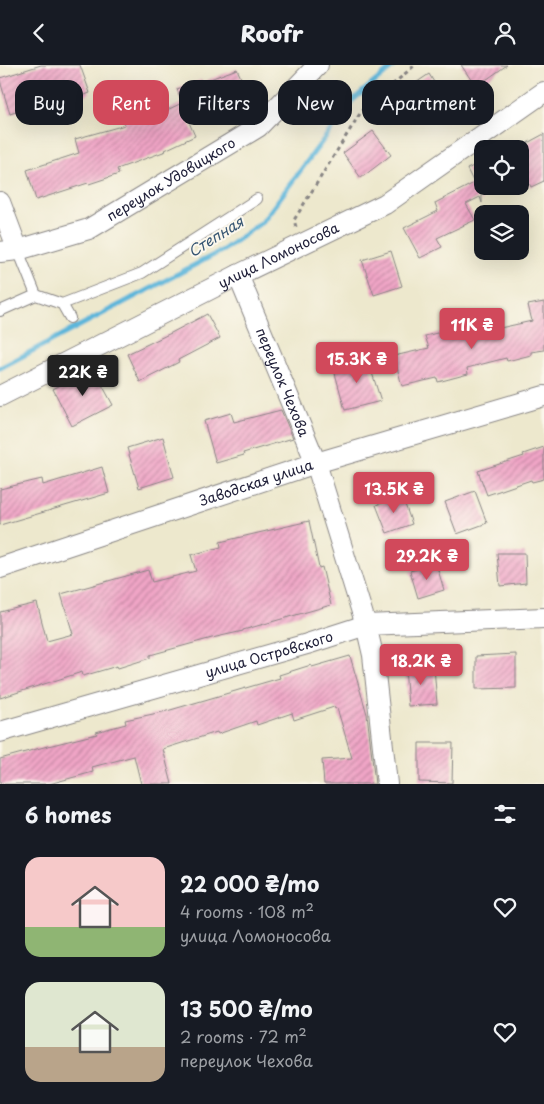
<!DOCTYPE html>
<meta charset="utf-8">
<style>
body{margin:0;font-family:"Playpen Sans",sans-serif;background:#242831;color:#f1f3f6;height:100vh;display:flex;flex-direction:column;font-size:19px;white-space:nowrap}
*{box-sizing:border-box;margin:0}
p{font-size:16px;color:#9ea1a6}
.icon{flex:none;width:28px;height:28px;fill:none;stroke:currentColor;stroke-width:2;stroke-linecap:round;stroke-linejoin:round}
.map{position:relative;height:719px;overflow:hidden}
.panel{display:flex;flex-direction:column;background:#171b24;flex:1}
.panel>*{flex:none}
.banner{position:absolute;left:15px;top:15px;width:515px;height:45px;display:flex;gap:10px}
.tools{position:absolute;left:474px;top:75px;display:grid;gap:10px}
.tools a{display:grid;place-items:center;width:55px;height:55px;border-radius:10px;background:#171b24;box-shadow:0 5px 20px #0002;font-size:25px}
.price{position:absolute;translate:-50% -42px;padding:0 11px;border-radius:5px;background:#d1495b;color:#fff;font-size:16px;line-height:32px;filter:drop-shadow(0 1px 2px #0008)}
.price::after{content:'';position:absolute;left:50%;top:30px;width:15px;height:11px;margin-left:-8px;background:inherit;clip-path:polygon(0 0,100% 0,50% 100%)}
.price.active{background:#222;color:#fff}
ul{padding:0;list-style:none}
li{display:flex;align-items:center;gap:15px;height:125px;padding:0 25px}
li span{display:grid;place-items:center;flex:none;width:140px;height:100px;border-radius:15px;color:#555}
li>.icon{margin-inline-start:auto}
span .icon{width:60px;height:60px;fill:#fffc;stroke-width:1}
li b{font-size:21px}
h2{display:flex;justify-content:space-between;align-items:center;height:60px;padding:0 25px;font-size:21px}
.pill{padding:0 18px;border-radius:15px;background:#171b24;box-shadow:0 5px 20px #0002;font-size:18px;line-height:45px}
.pill.active{background:#d1495b;color:#fff}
header{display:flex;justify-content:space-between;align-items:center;height:65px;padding:0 25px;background:#171b24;font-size:22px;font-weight:800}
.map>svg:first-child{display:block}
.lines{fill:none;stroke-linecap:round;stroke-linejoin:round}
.stream{stroke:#5db6da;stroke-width:5}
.building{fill:url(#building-hatch)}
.service-casing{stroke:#888584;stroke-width:12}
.minor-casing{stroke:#888584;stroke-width:22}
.path{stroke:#888584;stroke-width:3;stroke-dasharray:4 4;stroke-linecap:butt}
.service{stroke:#fff;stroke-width:10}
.minor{stroke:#fff;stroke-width:20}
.labels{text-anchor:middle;stroke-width:4;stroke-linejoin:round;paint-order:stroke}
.street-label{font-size:14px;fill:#22223b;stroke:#fbf7ec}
.water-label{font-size:15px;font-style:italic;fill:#375673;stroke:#fbf7ec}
</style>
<header><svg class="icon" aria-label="back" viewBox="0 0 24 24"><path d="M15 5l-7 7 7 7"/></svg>Roofr<svg class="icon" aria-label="person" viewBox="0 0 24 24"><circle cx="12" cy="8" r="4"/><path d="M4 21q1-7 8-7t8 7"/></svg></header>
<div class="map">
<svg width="544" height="719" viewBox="0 0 544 719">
<defs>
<pattern id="building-hatch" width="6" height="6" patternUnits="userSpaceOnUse" patternTransform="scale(1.25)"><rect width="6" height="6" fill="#f0a5c6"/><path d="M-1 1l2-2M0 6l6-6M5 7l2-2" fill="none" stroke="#c286a2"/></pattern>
</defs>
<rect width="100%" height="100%" fill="#fbf7ec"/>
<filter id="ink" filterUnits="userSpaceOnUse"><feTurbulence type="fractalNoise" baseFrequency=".02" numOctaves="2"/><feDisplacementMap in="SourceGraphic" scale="10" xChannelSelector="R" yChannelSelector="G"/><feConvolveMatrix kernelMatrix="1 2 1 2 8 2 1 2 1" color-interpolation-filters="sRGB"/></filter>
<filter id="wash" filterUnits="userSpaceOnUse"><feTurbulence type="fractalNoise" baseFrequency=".0096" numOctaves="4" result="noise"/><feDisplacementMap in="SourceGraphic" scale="20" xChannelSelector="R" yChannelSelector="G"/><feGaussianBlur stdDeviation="1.12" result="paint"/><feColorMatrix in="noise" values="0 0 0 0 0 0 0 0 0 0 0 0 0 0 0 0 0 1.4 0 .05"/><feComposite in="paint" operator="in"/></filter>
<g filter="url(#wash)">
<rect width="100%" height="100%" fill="#ede8cd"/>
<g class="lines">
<path class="stream" d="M0,303L223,185L262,157L353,35L395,0"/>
</g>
<g id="blocks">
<path class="building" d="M41,0H80L90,28L61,39L59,32L10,49L0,16V13Z
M461,0H507L476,22Z
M237,4L249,31L223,43L188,55L195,71L165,85L166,86L117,104L119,109L89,119L88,118L36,135L27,105L79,88L75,74L125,60L123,53L152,44L154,51L182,38L177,24L201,15L202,17Z
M429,9L448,40L423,56L404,26Z
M373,66L391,90L361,113L343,88Z
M544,69V116L531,122L520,100V82Z
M482,97V138L480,132L466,139L475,155L437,173L442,182L420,193L404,163L438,146L435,138L474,118L467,104Z
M391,186L402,221L374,230L362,195Z
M544,237V285L531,287V290L507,296L506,293L467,303L468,309L438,317L437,313L402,321L394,291L429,283L425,271L457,263L459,272L532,256L528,240Z
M207,249L220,273L178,295L179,297L140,317L127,289L171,268Z
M367,292L381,336L345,345L333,301Z
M93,303L113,340L72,361L53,324Z
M281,345L293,373L243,388L244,390L216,398L204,356L231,348L234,357Z
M163,372L174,412L139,423L127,383Z
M544,382V414L532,417L531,415L487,430L478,406L524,391L523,389Z
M102,402L109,428L0,460V424L42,414L43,420Z
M475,426L487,458L457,469L445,437Z
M402,431L412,459L387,468L376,440Z
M309,456L319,503L322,502L331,540L243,565V566L212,573L150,590V593L118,603L117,601L83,611L82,607L0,633V547L37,538L47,576L73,569L61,529L148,505L152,517L196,506L191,490L221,482L220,477Z
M497,488H525L526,518L500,521Z
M436,498L444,525L418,533L410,506Z
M516,589V623L476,624V591Z
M350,591L367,649L375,719H324L322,695L352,693L337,643L335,644L334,642L294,655L292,648L257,660L256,656L218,669L217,667L163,684L172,719H141L134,691L92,702L93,707L49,719H0V694L44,682L97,669L96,667L126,659L125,655L167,646L280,613L279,610L311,600L312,602Z
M434,602L437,639L408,641L405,603Z
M419,678H453L452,718L419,717Z"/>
</g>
</g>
<g filter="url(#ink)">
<use href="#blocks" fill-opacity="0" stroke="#888584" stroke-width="1"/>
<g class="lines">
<defs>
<path id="service" d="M36,230L62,239L70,253
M62,239L142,208L257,134
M0,246L36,230L18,185"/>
<g id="minor">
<path d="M0,137L18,185"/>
<path id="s1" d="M0,187L18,185L89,164L258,62L318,0"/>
<path id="s2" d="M238,210L316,398L366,560L373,590L387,719"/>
<path id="s3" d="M0,331L238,210L385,139L544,27"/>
<path id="s4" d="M0,503L316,398L544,331"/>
<path id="s5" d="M0,667L307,579L366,560L544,553"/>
</g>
</defs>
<use href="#service" class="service-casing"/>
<use href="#minor" class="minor-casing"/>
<path class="path" d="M296,162L294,155L361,47L415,0"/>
<use href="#service" class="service"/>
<use href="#minor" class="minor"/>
</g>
</g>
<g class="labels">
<g class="street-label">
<text dy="5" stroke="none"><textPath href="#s1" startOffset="188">переулок Удовицкого</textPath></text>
<text dy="5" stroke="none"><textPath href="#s3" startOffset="312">улица Ломоносова</textPath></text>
<text dy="5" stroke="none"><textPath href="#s2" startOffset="116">переулок Чехова</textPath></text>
<text dy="5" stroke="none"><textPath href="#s4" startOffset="270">Заводская улица</textPath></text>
<text dy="5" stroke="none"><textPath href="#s5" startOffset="280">улица Островского</textPath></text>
</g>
<g class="water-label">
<text transform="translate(216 172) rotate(-32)" y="5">Степная</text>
</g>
</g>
</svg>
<div class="tools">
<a><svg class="icon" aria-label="locate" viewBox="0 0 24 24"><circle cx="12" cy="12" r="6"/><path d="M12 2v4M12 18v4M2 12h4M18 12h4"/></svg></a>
<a><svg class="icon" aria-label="layers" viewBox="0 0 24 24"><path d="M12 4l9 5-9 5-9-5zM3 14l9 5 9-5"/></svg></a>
</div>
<b class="price" style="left:472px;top:285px">11K ₴</b>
<b class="price" style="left:357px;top:319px">15.3K ₴</b>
<b class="price active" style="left:83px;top:332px">22K ₴</b>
<b class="price" style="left:394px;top:449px">13.5K ₴</b>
<b class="price" style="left:427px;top:516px">29.2K ₴</b>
<b class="price" style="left:421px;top:621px">18.2K ₴</b>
<div class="banner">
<a class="pill">Buy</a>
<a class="pill active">Rent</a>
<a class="pill">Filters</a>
<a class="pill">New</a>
<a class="pill">Apartment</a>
</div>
</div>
<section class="panel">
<h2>6 homes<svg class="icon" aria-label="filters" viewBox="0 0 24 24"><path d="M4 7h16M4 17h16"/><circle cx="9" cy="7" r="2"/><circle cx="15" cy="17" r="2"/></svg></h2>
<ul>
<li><span style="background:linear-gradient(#f6c9c9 70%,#8fb573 0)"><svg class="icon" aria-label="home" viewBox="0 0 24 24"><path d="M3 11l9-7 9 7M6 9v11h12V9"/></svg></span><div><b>22 000 ₴/mo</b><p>4 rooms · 108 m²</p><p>улица Ломоносова</p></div><svg class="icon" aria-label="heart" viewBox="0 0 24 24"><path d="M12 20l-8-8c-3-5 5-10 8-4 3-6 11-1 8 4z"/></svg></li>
<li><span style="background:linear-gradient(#dfe7d0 65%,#b9a48a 0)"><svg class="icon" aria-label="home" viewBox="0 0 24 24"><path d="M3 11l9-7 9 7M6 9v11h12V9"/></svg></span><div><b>13 500 ₴/mo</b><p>2 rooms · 72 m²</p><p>переулок Чехова</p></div><svg class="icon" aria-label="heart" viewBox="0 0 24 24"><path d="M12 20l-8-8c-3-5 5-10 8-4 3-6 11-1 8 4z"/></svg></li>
</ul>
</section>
